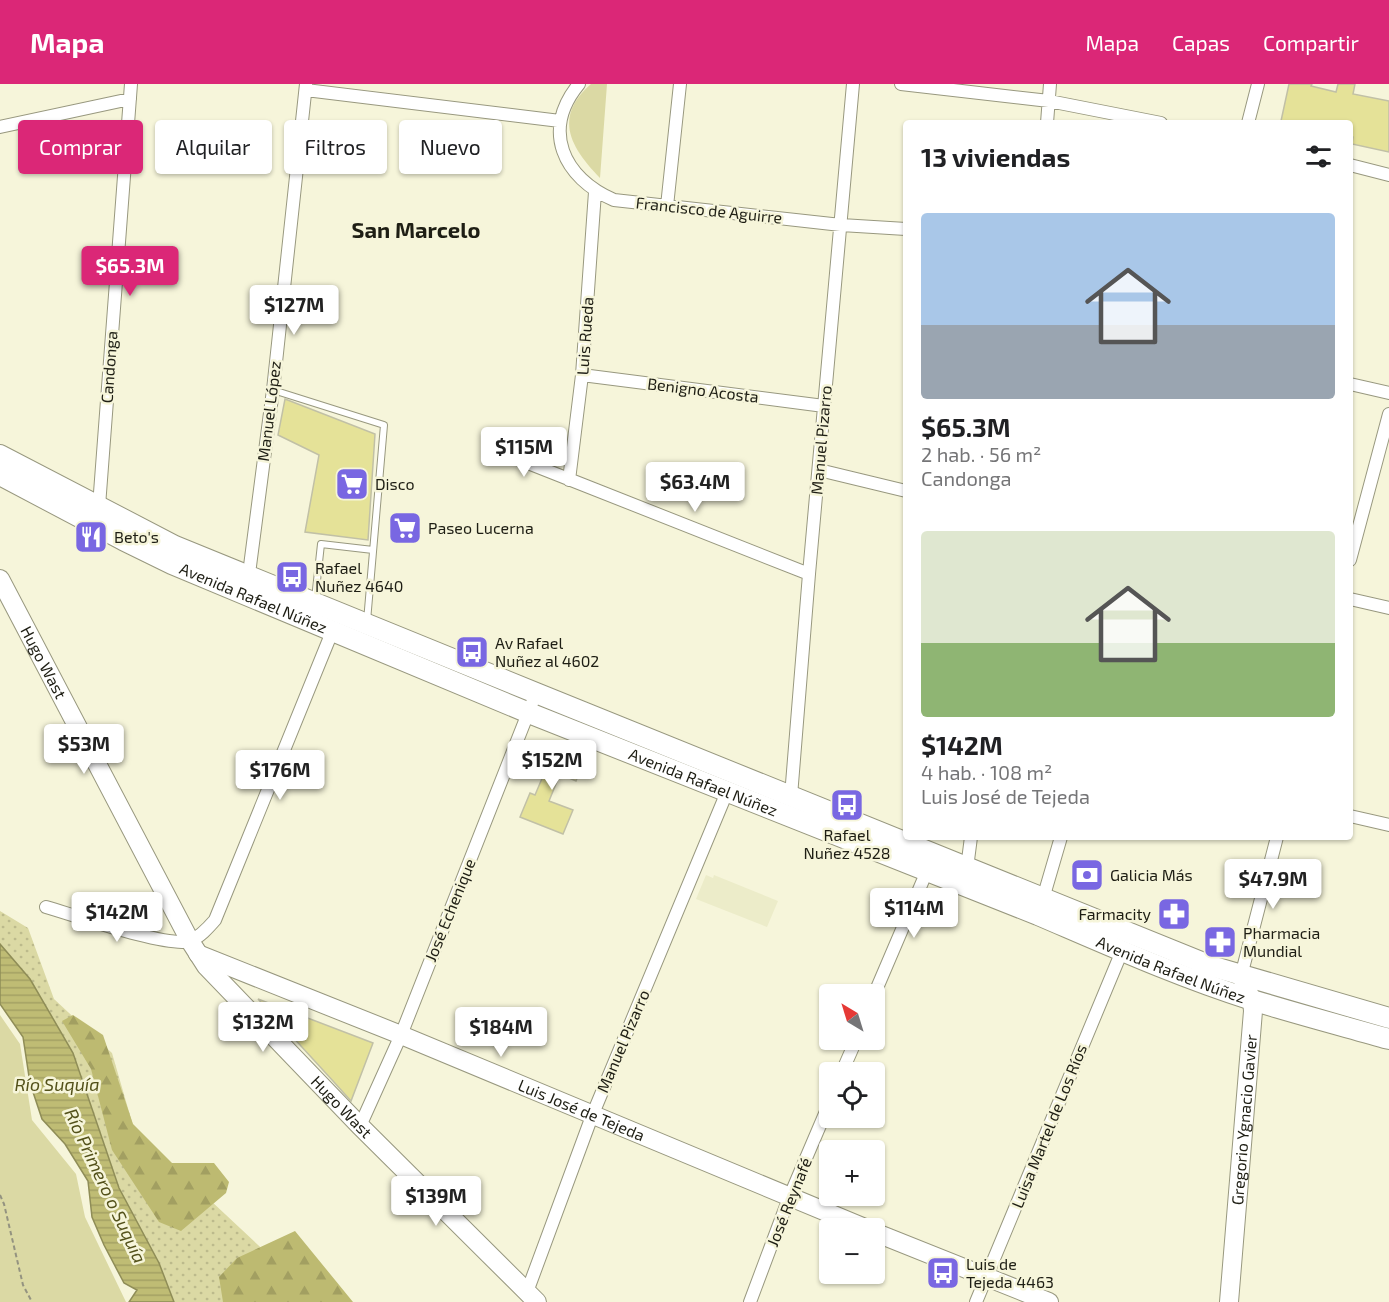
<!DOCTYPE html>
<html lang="es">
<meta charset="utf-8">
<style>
body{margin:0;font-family:"Exo 2",sans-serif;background:#f6f6f6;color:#202124;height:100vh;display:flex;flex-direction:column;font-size:22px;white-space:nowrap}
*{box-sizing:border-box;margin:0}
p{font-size:20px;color:#757577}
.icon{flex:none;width:33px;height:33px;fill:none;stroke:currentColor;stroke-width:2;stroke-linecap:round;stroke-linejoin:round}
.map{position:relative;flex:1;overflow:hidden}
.side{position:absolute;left:903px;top:36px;width:450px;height:720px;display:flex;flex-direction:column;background:#fff;border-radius:6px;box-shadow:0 2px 4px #0004}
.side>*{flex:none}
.top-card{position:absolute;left:18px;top:36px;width:570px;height:54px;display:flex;gap:12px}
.needle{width:39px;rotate:322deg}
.fabs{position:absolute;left:819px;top:900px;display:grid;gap:12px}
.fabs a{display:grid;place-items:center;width:66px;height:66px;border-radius:6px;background:#fff;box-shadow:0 2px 4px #0004;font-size:30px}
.price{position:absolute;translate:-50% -51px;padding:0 14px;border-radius:6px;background:#fff;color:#222;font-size:20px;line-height:39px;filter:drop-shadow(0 2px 3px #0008)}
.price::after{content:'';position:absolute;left:50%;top:36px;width:18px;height:14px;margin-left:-9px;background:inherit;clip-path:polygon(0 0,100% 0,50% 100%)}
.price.active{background:#db2777;color:#fff}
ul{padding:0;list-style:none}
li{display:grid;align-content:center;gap:12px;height:318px;padding:0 18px}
li span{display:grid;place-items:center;height:186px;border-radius:6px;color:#555}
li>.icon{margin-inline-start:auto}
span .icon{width:108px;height:108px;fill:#fffc;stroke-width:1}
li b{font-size:26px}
h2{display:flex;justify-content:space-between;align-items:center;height:72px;padding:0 18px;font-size:26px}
.tag{padding:0 21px;border-radius:6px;background:#fff;box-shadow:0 2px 4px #0004;font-size:21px;line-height:54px}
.tag.active{background:#db2777;color:#fff}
header{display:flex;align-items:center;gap:36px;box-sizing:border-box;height:84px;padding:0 30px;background:#db2777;color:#fff}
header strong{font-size:28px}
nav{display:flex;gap:33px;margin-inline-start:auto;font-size:21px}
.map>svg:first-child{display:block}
.built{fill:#ececc9}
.grass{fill:url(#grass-dots)}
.forest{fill:url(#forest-firs)}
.park{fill:#dbd9a4}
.water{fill:url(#water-rules);stroke:#8f8d57;stroke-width:1.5}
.building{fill:#e5e298;stroke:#c1c0a6;stroke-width:1.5}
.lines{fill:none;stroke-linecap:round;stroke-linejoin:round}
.lane-casing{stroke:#98987f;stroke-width:8}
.street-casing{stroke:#98987f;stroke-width:14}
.secondary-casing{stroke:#98987f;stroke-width:20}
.primary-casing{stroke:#98987f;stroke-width:22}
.path{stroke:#949380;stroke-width:2;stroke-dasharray:4.5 3;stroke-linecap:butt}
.lane{stroke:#fff;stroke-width:6}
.street{stroke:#fff;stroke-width:12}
.secondary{stroke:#fff;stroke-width:18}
.primary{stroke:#fff;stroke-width:20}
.labels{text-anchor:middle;stroke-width:5;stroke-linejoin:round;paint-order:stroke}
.street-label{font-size:16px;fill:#1e1e14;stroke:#f6f5da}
.poi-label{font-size:16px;fill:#1e1e14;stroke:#f6f5da;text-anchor:start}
.water-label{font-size:18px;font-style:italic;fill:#53511a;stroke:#f6f5da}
.district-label{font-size:22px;font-weight:bold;fill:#1e1e14;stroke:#f6f5da}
</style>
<header>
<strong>Mapa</strong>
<nav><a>Mapa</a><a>Capas</a><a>Compartir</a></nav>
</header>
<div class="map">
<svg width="1389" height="1218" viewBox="0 0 1389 1218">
<defs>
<pattern id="grass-dots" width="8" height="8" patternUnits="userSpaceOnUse" patternTransform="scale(1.5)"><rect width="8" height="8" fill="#dbd9a4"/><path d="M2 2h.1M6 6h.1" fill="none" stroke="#bcba8c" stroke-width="1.8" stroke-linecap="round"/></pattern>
<pattern id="forest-firs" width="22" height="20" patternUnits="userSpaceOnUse" patternTransform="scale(1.5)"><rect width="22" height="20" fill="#bdba71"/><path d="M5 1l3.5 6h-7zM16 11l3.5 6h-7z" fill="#a29f61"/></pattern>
<pattern id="water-rules" width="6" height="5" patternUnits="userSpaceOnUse" patternTransform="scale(1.5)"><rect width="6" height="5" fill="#bfbc74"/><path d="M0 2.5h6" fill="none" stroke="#a4a164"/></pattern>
</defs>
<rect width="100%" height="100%" fill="#f6f5da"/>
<path class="built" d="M706,791L713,794L714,791L778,817L767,843L696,815Z"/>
<path class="grass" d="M0,827L28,844L54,915L112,969L134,1045L319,1218H174L159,1179L119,1104L73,969L30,895L0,860Z"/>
<path class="forest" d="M73,931L103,951L133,1040L172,1079H214L229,1098L226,1109L181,1147L159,1138L112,1066L91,985L62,937Z
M295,1147L353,1218H223L219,1193L237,1174Z"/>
<path class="park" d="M591,0H607L600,94C570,63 553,33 591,0Z
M0,931L20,960L32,1036L76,1090L85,1133L126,1218H0Z"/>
<path class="water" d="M0,860L30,895L73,969L119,1104L159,1179L174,1218H129L137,1206L124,1199L104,1161L92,1133L88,1097L65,1060L42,1035L30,999L23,953L0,920Z"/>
<path class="building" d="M1289,0H1312L1311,2L1336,8L1338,0H1355L1353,10L1389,17V68L1352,60L1353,53L1350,52V39H1289L1281,37Z
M285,315L375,350L368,456L305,448L319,371L278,351Z
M547,661L584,676L576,697L560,690L549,717L573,726L563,750L520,733L530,709L535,711L546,685L538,682Z
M258,915L373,959L351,1017L333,997Z"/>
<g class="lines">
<defs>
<path id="lane" d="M273,306L384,341L367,537
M315,515L321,460L373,466"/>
<path id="street" d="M579,0C541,46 563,94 614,116L841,141L906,145
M901,0L1049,17L1161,39
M306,6L560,37
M1047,39L1050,0
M1248,39L1258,0
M0,43L130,15
M1350,81L1389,91
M667,122L680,0
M582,291L824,322
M1350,300L1389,309
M490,364L809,490
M819,386L906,407
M569,396L582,291L595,108
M99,422L131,0
M1350,476L1389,330
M246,496L250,482L273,306L306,0
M1350,515L1389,524
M791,712L809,490L853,0
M1350,732L1389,741
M967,784L971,753
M1042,818L1061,753
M46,823C74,831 168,864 190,857C200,853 208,844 215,836L332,548
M1241,892L1277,753
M874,911L927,787
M842,988L856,956
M360,1042L401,951L536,609
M527,1208L592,1032L727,708
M750,1218L789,1114L830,1018
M976,1218L1122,867"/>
<g id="secondary">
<path id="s1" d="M0,495L190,857L206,882L360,1042L537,1218"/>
<path id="s2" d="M198,870L401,951L865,1144"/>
<path d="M874,1148L1049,1218"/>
<path id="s3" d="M1229,1218L1253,927L1252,916L1241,892"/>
</g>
<g id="primary">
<path d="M0,371L175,462L536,609L1211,882L1389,934"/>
<path id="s4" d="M0,391L123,456L172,480L529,629L1038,831C1108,861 1179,893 1252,916C1297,930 1343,942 1389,955"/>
</g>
</defs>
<use href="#lane" class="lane-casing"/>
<use href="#street" class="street-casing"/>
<use href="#secondary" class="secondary-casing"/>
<use href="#primary" class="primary-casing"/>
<path class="path" d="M0,1111L4,1120L23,1201L32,1218"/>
<use href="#lane" class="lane"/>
<use href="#street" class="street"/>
<use href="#secondary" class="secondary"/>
<use href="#primary" class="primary"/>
</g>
<defs>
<symbol id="supermarket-square" viewBox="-11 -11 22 22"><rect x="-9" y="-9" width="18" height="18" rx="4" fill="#7967e2" stroke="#f6f5da"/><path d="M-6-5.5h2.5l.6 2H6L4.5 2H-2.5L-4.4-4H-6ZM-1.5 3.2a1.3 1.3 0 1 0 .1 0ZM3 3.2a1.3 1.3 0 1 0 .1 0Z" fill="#fff"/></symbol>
<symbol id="restaurant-square" viewBox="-11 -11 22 22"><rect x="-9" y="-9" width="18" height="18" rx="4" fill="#7967e2" stroke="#f6f5da"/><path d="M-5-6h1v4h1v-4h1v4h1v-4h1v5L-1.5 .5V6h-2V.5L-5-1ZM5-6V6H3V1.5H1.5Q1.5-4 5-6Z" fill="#fff"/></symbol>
<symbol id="bus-square" viewBox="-11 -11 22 22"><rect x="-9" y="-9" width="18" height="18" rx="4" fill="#7967e2" stroke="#f6f5da"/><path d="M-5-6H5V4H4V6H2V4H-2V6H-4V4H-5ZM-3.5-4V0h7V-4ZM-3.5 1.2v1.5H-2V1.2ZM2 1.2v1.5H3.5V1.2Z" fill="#fff"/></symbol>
<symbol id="bank-square" viewBox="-11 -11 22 22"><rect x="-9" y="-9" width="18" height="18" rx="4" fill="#7967e2" stroke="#f6f5da"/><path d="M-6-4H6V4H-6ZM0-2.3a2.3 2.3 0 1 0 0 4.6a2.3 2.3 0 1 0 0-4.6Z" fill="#fff"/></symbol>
<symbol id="pharmacy-square" viewBox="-11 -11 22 22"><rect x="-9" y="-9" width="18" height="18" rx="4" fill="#7967e2" stroke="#f6f5da"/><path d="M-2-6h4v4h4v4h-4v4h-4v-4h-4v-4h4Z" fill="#fff"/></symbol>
</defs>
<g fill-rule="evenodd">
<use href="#supermarket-square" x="333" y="381" width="38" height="38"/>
<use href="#supermarket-square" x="386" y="425" width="38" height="38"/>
<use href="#restaurant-square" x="72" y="434" width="38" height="38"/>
<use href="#bus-square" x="273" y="474" width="38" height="38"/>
<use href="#bus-square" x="453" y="549" width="38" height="38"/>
<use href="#bus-square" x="828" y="702" width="38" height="38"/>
<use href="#bank-square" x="1068" y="772" width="38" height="38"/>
<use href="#pharmacy-square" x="1155" y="811" width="38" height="38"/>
<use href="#pharmacy-square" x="1201" y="839" width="38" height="38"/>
<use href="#bus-square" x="924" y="1170" width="38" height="38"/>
</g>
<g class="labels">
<g class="street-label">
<text transform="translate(709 126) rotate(6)" y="6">Francisco de Aguirre</text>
<text transform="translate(585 252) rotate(-86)" y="6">Luis Rueda</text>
<text transform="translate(109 283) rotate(-86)" y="6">Candonga</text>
<text transform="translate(703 306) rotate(7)" y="6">Benigno Acosta</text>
<text transform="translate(269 327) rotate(-83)" y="6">Manuel López</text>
<text transform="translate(821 356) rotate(-85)" y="6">Manuel Pizarro</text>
<text dy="6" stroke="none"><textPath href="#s4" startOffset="282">Avenida Rafael Núñez</textPath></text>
<text dy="6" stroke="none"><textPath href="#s1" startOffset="94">Hugo Wast</textPath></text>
<text dy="6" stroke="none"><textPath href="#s4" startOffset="768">Avenida Rafael Núñez</textPath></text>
<text transform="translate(450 826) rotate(-68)" y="6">José Echenique</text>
<text dy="6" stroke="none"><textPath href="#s4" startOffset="1272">Avenida Rafael Núñez</textPath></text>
<text transform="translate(623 957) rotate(-67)" y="6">Manuel Pizarro</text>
<text dy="6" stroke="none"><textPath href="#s1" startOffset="634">Hugo Wast</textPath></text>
<text dy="6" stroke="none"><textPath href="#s2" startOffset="414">Luis José de Tejeda</textPath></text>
<text dy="6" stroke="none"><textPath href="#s3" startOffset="183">Gregorio Ygnacio Gavier</textPath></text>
<text transform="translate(1049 1042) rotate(-68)" y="6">Luisa Martel de Los Ríos</text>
<text transform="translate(789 1118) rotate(-68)" y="6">José Reynafé</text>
</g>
<g class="poi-label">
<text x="375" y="406">Disco</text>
<text x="428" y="450">Paseo Lucerna</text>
<text x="114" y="459">Beto's</text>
<text x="315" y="490">Rafael<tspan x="315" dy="18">Nuñez 4640</tspan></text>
<text x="495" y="565">Av Rafael<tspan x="495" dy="18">Nuñez al 4602</tspan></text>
<text x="847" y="757" text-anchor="middle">Rafael<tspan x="847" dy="18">Nuñez 4528</tspan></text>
<text x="1110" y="797">Galicia Más</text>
<text x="1151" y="836" text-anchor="end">Farmacity</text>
<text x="1243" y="855">Pharmacia<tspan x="1243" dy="18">Mundial</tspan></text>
<text x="966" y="1186">Luis de<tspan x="966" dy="18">Tejeda 4463</tspan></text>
</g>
<g class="water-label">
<text x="57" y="1007">Río Suquía</text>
<text transform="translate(105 1102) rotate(65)" y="6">Río Primero o Suquía</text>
</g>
<g class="district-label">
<text x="416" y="154">San Marcelo</text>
</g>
</g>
</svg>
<div class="fabs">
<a><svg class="needle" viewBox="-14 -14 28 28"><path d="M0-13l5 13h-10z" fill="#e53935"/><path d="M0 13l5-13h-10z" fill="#757577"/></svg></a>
<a><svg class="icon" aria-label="locate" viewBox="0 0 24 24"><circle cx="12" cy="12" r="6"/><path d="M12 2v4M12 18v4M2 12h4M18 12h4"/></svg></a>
<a>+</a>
<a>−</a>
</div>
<b class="price active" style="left:130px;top:213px">$65.3M</b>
<b class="price" style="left:294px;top:252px">$127M</b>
<b class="price" style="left:524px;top:394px">$115M</b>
<b class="price" style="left:695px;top:429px">$63.4M</b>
<b class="price" style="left:84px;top:691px">$53M</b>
<b class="price" style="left:552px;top:707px">$152M</b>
<b class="price" style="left:280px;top:717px">$176M</b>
<b class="price" style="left:1273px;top:826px">$47.9M</b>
<b class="price" style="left:914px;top:855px">$114M</b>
<b class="price" style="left:117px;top:859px">$142M</b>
<b class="price" style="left:263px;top:969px">$132M</b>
<b class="price" style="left:501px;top:974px">$184M</b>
<b class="price" style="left:436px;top:1143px">$139M</b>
<div class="top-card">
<a class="tag active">Comprar</a>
<a class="tag">Alquilar</a>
<a class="tag">Filtros</a>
<a class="tag">Nuevo</a>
</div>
<section class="side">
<h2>13 viviendas<svg class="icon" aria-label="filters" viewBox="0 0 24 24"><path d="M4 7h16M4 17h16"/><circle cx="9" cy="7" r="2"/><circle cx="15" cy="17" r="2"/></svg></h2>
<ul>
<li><span style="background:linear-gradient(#a9c7e8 60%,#9aa5b1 0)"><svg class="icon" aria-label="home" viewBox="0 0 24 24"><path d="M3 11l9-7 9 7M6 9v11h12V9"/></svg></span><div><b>$65.3M</b><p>2 hab. · 56 m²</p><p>Candonga</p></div></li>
<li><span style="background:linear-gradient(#dfe7d0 60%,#8fb573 0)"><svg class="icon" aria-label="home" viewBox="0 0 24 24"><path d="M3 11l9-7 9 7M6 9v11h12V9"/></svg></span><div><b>$142M</b><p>4 hab. · 108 m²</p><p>Luis José de Tejeda</p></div></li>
</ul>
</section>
</div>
